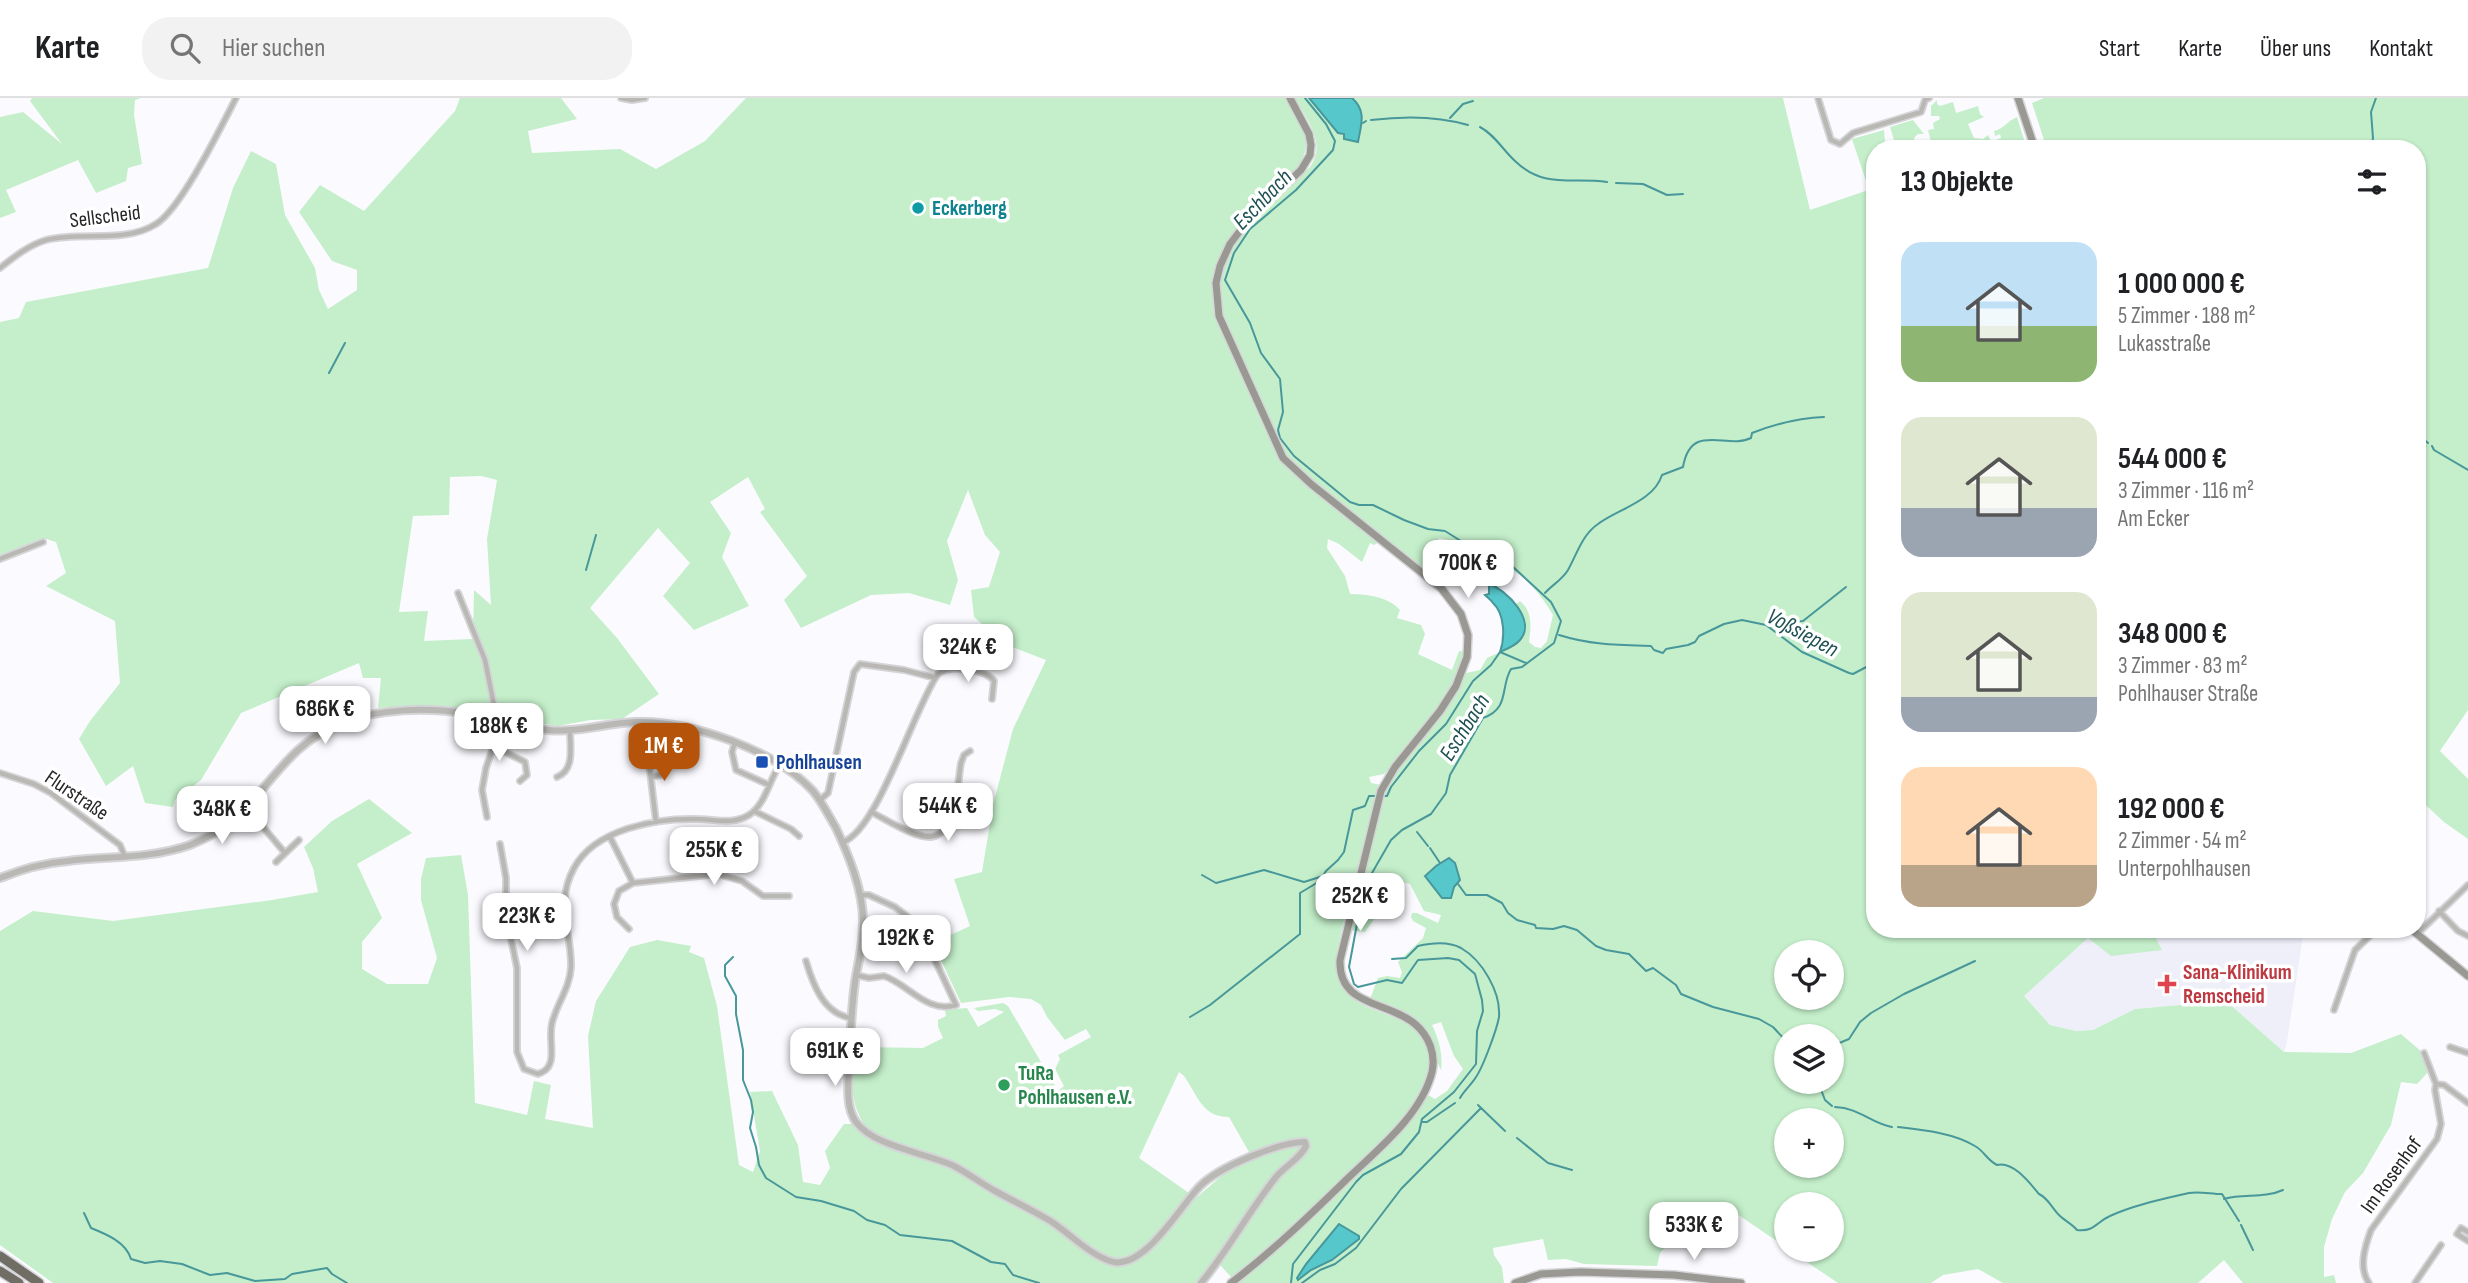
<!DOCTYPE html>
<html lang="de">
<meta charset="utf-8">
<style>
body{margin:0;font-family:"Sofia Sans Condensed",sans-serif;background:#f2f2f2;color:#202124;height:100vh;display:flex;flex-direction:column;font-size:26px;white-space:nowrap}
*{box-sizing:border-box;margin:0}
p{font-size:23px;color:#757577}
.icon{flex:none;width:38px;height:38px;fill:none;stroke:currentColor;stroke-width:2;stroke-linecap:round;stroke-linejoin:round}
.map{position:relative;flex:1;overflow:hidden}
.side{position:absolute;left:1866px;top:42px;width:560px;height:798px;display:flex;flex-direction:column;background:#fff;border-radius:28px;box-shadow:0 2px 5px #0004}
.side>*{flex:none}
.controls{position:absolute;left:1774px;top:842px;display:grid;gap:14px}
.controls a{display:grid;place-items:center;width:70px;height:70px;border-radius:50%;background:#fff;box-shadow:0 2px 5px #0004;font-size:35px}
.price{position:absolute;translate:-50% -60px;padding:0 16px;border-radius:14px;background:#fff;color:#222;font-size:23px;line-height:46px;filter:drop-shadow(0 2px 4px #0008)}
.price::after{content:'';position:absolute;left:50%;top:42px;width:21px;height:16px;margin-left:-10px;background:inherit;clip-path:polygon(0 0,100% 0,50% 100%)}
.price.active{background:#b45309;color:#fff}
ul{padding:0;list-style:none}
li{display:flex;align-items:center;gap:21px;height:175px;padding:0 35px}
li span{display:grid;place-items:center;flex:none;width:196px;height:140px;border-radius:21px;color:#555}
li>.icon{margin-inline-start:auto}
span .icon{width:84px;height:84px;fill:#fffc;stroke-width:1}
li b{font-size:30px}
h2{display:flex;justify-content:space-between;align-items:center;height:84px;padding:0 35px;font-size:30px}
header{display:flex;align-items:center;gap:42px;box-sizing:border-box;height:98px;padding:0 35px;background:#fff;border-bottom:2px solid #e0e0e0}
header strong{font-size:33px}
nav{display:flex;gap:38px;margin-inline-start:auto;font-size:24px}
.search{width:490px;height:63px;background:#f2f2f2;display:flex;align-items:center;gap:18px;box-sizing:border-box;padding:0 24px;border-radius:28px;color:#757577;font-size:26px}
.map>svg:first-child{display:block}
.built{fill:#efeff9}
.green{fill:#c4efca;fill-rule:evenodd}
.water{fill:#56c7cb;stroke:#48979a;stroke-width:2}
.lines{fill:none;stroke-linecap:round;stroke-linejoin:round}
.stream{stroke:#48979a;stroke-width:2}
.minor-casing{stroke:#d5d5d8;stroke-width:8}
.tertiary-casing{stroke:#d5d5d8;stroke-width:10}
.secondary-casing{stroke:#d5d5d8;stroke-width:10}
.motorway-casing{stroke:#d5d5d8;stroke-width:12}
.minor{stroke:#bab8b4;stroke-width:4.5}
.tertiary{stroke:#bab8b4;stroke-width:6}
.secondary{stroke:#9a9892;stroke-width:7}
.motorway{stroke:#706d64;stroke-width:9}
.culture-dot{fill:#0f9aa8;stroke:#fff;stroke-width:2.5}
.transit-dot{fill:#1a4fb4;stroke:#fff;stroke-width:2.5}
.health-dot{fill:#e0444e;stroke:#fff;stroke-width:2.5}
.leisure-dot{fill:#2e9e5b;stroke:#fff;stroke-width:2.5}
.labels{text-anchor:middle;stroke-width:7;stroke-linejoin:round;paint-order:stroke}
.culture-label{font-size:21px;font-weight:bold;fill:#0d838f;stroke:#fff;text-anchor:start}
.street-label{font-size:21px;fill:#262629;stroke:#fff}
.transit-label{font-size:21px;font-weight:bold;fill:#164399;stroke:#fff;text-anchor:start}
.health-label{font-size:21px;font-weight:bold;fill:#be3a42;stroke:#fff;text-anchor:start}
.leisure-label{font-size:21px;font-weight:bold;fill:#27864d;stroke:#fff;text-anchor:start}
.water-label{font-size:23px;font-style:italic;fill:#1f5153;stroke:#fff}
</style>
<header>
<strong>Karte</strong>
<div class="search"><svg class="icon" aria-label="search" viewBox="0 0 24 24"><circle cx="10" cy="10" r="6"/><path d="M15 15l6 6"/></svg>Hier suchen</div>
<nav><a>Start</a><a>Karte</a><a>Über uns</a><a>Kontakt</a></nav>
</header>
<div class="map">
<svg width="2468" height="1185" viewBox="0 0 2468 1185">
<rect width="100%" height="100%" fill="#fbfbff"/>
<path class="built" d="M2151,831H2304L2287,944L2284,954L2226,903L2135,911L2093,932L2076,933L2050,927L2024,898L2088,840L2151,852H2161Z"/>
<path class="green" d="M32,0H141L135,2L134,17L142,66L128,70L126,83L96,95L78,62L6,92L16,114L0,120V19L23,14L62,46L30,3Z
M460,0H561L577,21L528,33L532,55L620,51L656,71L705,43L746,0H1287C1294,13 1305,29 1306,44C1306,64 1292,76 1279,89C1236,128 1199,163 1218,226L1265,332L1285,368L1379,444L1374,447L1370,445L1362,464L1339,446L1328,441L1327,450L1345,478L1350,496C1367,496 1389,499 1400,512L1397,520L1421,527L1425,536L1418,556L1452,572L1459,553L1465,554C1452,602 1418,630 1391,669L1384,676L1369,679L1371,685L1381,687C1369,716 1363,749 1356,780C1349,810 1333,847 1339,879C1346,916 1402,911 1421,938C1429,949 1432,965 1427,978C1415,1014 1380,1043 1354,1069C1315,1108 1276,1146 1232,1180L1221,1168L1213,1165L1196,1185H53L0,1147V833L33,813L113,823L272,802L318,794L313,770L304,749L332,723L369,701L412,735L357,766L382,820L362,844V871L387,886H428L437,860L421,802V781L426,760L461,757L468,797L475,1005L527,1017L534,983L551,987L545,1021L593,1030L588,938L596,903L630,849L657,842L691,848L689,854L704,860L717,908L739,1067L753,1074L760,1053L750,994L772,993L798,1047L803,1084L820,1087L830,1070L825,1053L844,1026H864C848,1002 852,974 853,946L861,949L923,950L943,940L938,929V922L946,918L945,912L967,910L978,929L1004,914L995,911L978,913L974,910L1003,905L1008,908L1058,993L1064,988L1055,971L1060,961L1058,957L1091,939L1086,931L1065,942L1047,919L1041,907L1031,901L1009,899L961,905L933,845L970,828L954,781L982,774L993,707L1013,631L1046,562L1004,546L974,519L971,492L989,489L1000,454L985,437L968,392L947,443L958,482L950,507L909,495L871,497L801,530L784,502L807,478L760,414L765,411L748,379L710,404L731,435L722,459L749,508L694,532L663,498L690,465L658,430L590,510L617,540L659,596L622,621L591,622L557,628L514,621L493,614L430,607L378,610L381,580H363L359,565L241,615L201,682L175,702L173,709L145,705L133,668L106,688L79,641L90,623L120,585L115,523L46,488L66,475L56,444L43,440L0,457V224L19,220L26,204L208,170L233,90L251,53L276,66L285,117L315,170L319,192L328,211L357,192V172L332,163L299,114L320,87L364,113L455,13ZM481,378L497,382L487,441L491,507L474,492L473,541L424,543L428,513L399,514L413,418L449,417L450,379ZM1179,974L1184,978C1198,998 1202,1019 1229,1019L1249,1054L1196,1100L1139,1060Z
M1295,0H1309L1338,35L1358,44L1359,36L1356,3L1352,0H1783L1810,112L1874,90V831H2151L2162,852L2111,858L2088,840L2024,898L2050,927L2076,933L2093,932L2135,911L2226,903L2284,954L2351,955L2401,936L2423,955L2428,974L2417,986L2401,984L2391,1027L2363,1075L2345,1094L2332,1121L2324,1149V1179L2334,1177L2336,1185H2243L2224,1162L2198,1185H2003L1978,1171L1943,1177L1931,1185H1838L1789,1152H1832V1106H1787V1150L1737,1116L1701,1110L1660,1155L1657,1168L1584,1166L1566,1161L1548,1162L1543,1141L1493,1150L1494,1157L1502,1169L1504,1185H1236C1309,1133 1366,1061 1426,996L1435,1001L1447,993L1463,971L1454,958L1441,924L1432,927C1439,942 1443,955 1441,972C1436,964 1437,954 1433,945C1422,918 1395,910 1370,901L1378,880L1387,878L1400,880L1402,874L1398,864L1423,840L1426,830L1413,823L1411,819L1412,815H1417L1438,825L1441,817L1424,813L1410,786L1391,781L1383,809L1365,834L1349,832L1383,696L1390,683L1450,605L1466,575L1480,572L1487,560L1509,550L1521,514L1516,506L1520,503C1533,514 1531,529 1529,544L1535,549L1541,550L1547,543L1553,517C1531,480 1507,461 1464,456L1453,443L1439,440L1422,471L1320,389L1286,359L1222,213L1220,184L1228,158L1238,140L1258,117L1310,69C1327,45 1307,22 1295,0ZM1787,854H1832V900H1787ZM1787,938H1832V984H1787ZM1787,1022H1832V1068H1787Z
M2044,0H2468V612L2440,653L2468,681V741L2444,724L2417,699V51H2047L2032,5Z
M1937,2V6L1940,8L1953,4L1956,15L1978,8L1980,16L1984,19L1968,26L1974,40L1983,41L1988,37L1993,47L1997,46L1996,42L2001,40L2000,36L1995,38L1994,33C2004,31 2007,23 2017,19L2027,51L2013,48L2002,51H1925L1927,46L1931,44L1928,32L1934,31L1933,25L1940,21L1939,18H1931V8Z
M1913,22L1924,36H1918L1914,40L1917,51H1894L1896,49L1890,29Z
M1884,32L1885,44L1877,47V51H1874V87L1868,89L1852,41Z"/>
<path class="water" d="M1309,0H1352C1367,13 1361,27 1358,44L1344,41V36L1338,35Z
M1489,486C1507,492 1537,523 1520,542C1515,548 1507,551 1500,554C1505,540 1505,516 1493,505C1491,502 1488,500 1485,497L1489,496Z
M1449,760L1455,765L1460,782L1454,789L1451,800H1442L1425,778L1436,768Z
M1339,1126L1359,1138V1141L1332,1162L1311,1172L1298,1182L1297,1180L1306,1166Z"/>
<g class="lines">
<path class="stream" d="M1450,20L1463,6L1473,3
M1371,22C1403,18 1438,18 1468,27
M1363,25L1366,23
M1480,29C1495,37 1502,51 1515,63C1544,91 1572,79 1607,84
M2371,51L2373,40L2371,14L2376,0
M1616,85L1643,86L1667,97L1683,96
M2417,216L2419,223L2417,232
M329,275L345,245
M2417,336L2428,345
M2432,348L2434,352L2468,372
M586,472L596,437
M1545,495C1552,487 1562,482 1568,472C1577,456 1582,437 1598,426C1618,411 1654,403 1662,377L1683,369C1691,323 1727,352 1751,340L1752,335C1775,326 1800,320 1824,319
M1769,526L1803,523L1846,489
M1559,537C1591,547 1617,547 1651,548L1654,552L1663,555L1666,551L1688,547L1695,544L1699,538L1724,526L1742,522L1766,527L1802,554L1849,575L1853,576L1872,566
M1382,698H1387L1391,689L1419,653L1446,626L1473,583L1491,567L1500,554L1526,565
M1417,734L1428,748
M1430,750L1440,765
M1202,777L1216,785L1264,772L1304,784L1323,778
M1458,786L1466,797H1487L1502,805L1508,815L1517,822L1535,827L1536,830L1553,831L1564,828L1577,832L1596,848L1606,852L1629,856L1646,873L1653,870L1676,887L1681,896L1713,909L1759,921L1773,929L1787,944
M733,859L725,867V878L736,898V916L743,952V982L751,1002L753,1014L750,1030L756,1049L759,1067L766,1080L796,1099L821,1103L854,1113L867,1122L885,1127L900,1137L952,1143L991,1164L1005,1166L1013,1177L1039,1185
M1392,861L1406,860L1418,848C1431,845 1448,843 1461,850C1482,862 1501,894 1499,919C1497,931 1483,969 1476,979C1471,987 1464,993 1460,1000
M1190,919L1210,907L1300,836V795L1320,783L1326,773L1338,762L1344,754L1353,712L1365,708L1369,698H1376
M1832,948L1849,941L1860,924L1871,915L1904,896L1975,863
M1818,984L1825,1002L1832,1008
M1478,1007L1505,1033
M1835,1009C1860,1010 1870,1025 1892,1029
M1423,1024H1427L1455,1005
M1898,1029C1924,1032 1953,1035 1975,1048C1984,1053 1987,1062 1997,1067C2013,1063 2029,1084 2039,1096C2048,1100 2052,1110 2059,1117C2065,1123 2072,1126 2077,1132C2095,1134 2096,1124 2110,1118C2134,1107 2163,1101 2189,1095C2199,1093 2211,1096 2222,1096L2239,1123
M1517,1040L1548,1065L1572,1072
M2224,1101C2244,1095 2263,1101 2283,1092
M84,1115L91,1130C106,1136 126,1144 131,1161L145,1165L160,1163L182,1166L210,1177L227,1175L255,1183L285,1181L292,1176L327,1170L332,1176L347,1185
M2241,1127L2253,1152
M1291,1185L1293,1166L1356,1084L1363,1077L1401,1056L1419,1034L1422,1021L1454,994L1476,966L1477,933L1483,913L1482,902L1475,876L1459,862L1448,860L1418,862L1402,885L1387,882L1358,889L1354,886L1349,869L1357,826L1367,801L1372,775L1391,742L1402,732L1431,716L1446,695L1450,677L1483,620C1510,611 1500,589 1511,571L1522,569L1554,545L1561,523L1551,504L1511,467L1495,459L1483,457L1445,433L1428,431L1404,422L1373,407H1359L1350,404L1294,358L1280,340L1278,332L1283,314L1280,281L1261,255L1250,225L1225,182L1234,155L1250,131L1296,92L1333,52L1335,43L1326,26L1305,0
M1302,1185L1320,1172L1335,1166L1356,1150L1401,1091L1481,1010"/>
<defs>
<path id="minor" d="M621,0L632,2L645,0
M1818,0L1831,42L1840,46L1853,35L1921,14L1925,2L1929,0
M0,170C14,159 29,147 46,142C81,133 125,146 156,126C181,111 221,29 236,0
M0,461L43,444
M458,495L485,562L497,622
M496,644L503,653L525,664L527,677L520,683
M735,644L732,654L736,672L769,687
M647,648L656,724
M0,675L34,686L51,695L120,747L125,759
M557,679C575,672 570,649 570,633
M651,679L660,677
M820,702L828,695L854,574L860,566L904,572L935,580
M247,710L285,755
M754,713L791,731L799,738
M871,714C887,722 904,734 922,738C957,747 957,687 961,665L964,657L970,653
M487,719L482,692L486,670L502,623
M610,739L633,785
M843,744C878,732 914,610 938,576C950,566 985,571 994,583L992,601
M500,746L506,780V817L517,870V954L524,971L538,976C546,973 549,970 551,962C553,949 549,937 552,925C557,905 570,890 571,869C572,833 554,807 574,770C595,731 656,720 697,721C714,721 733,727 749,717C765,707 769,683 779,668
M276,764L299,742
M2439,813L2458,833L2468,838
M629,831L617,819L614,806L619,793L633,785L718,776L742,783L763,798H789
M2417,836L2468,787
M806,863C813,887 824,916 851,920
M856,877L869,880L884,878C908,886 927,916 956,907L925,841L913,823L895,809L869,797H861
M2334,912L2355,852L2377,831
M2450,949L2468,955
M2436,986L2444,987L2468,1005
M2468,1134L2461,1130L2457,1136L2468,1143
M2369,1185C2358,1170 2365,1148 2371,1132L2437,1041L2441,1026L2435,992L2436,986L2424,955
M2415,1185L2441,1147"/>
<path id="tertiary" d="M0,780C22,771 44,765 68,763C110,758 150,761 190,747C261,721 272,653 339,626C378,610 428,609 470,616C496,621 521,629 548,632C578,635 606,625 635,624C690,622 775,652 813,693C822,704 829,718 836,730C849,758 863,792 863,823C864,844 858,864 855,884C851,914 850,943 849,972C848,989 846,1010 856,1024C873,1048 925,1055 952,1067C968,1075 982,1086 997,1094C1015,1104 1034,1113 1052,1124C1070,1136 1089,1156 1110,1163C1143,1175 1180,1108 1200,1088C1219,1069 1279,1044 1305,1044L1306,1048C1301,1060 1285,1068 1276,1079C1249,1113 1229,1151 1201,1185"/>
<path id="secondary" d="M2018,0L2035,51
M2411,831L2468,878
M1231,1185C1273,1153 1309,1118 1346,1082C1377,1052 1421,1018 1432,974C1436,956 1429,938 1415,926C1388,903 1338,909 1340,862L1381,693L1395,669L1440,613L1456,588L1467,559L1468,537L1461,516L1441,490L1311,386L1283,360L1219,218L1216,185L1220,168L1230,146L1249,121L1301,72L1310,57L1311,47L1309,36L1290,0
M1515,1185L1541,1176L1580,1174L1674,1177L1741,1185"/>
<path id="motorway" d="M0,1158L39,1185
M0,1173L19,1185"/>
</defs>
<use href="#minor" class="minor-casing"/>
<use href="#tertiary" class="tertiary-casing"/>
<use href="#secondary" class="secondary-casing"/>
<use href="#motorway" class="motorway-casing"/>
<use href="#minor" class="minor"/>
<use href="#tertiary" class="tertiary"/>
<use href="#secondary" class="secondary"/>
<use href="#motorway" class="motorway"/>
</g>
<circle class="culture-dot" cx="918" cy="110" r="7"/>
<rect class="transit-dot" x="755" y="657" width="14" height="14" rx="3.5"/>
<path class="health-dot" d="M2163.5 875.5h7v7h7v7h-7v7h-7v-7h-7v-7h7z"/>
<circle class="leisure-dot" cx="1004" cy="987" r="7"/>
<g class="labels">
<g class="culture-label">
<text x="932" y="117">Eckerberg</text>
</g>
<g class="street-label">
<text transform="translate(105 118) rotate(-7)" y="7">Sellscheid</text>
<text transform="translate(77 697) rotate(34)" y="7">Flurstraße</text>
<text transform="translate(2391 1077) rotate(-54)" y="7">Im Rosenhof</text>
</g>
<g class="transit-label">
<text x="776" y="671">Pohlhausen</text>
</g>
<g class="health-label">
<text x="2183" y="881">Sana-Klinikum<tspan x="2183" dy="24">Remscheid</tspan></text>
</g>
<g class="leisure-label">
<text x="1018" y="982">TuRa<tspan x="1018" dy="24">Pohlhausen e.V.</tspan></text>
</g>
<g class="water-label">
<text transform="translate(1262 101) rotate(-46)" y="8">Eschbach</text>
<text transform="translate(1803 534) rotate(28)" y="8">Voßsiepen</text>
<text transform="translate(1464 629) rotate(-58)" y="8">Eschbach</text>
</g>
</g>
</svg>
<div class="controls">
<a><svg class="icon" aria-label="locate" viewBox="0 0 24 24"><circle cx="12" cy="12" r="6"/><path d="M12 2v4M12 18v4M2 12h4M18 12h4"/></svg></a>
<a><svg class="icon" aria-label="layers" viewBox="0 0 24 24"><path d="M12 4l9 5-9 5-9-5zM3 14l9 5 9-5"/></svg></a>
<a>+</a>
<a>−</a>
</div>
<b class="price" style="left:1468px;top:502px">700K €</b>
<b class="price" style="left:968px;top:586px">324K €</b>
<b class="price" style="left:325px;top:648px">686K €</b>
<b class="price" style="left:499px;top:665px">188K €</b>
<b class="price active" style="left:664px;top:685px">1M €</b>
<b class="price" style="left:948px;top:745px">544K €</b>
<b class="price" style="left:222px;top:748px">348K €</b>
<b class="price" style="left:714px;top:789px">255K €</b>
<b class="price" style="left:1360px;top:835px">252K €</b>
<b class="price" style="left:527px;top:855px">223K €</b>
<b class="price" style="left:906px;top:877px">192K €</b>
<b class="price" style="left:835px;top:990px">691K €</b>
<b class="price" style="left:1694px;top:1164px">533K €</b>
<section class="side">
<h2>13 Objekte<svg class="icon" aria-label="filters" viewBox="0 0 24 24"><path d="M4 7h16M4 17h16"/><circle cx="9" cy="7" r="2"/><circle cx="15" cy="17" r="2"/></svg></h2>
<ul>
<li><span style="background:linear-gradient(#bfe0f5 60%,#8fb573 0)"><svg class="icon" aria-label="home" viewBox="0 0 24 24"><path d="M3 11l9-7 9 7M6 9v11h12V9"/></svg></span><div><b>1 000 000 €</b><p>5 Zimmer · 188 m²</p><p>Lukasstraße</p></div></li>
<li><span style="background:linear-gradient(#dfe7d0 65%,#9aa5b1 0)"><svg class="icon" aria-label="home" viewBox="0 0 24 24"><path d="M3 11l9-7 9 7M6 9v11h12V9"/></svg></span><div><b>544 000 €</b><p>3 Zimmer · 116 m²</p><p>Am Ecker</p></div></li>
<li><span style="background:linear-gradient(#dfe7d0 75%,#9aa5b1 0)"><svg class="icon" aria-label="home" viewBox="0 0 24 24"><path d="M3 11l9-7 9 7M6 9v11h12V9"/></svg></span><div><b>348 000 €</b><p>3 Zimmer · 83 m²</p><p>Pohlhauser Straße</p></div></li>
<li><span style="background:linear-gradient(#ffd9b3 70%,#b9a48a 0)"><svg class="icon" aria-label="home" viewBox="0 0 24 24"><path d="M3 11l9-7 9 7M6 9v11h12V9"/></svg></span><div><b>192 000 €</b><p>2 Zimmer · 54 m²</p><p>Unterpohlhausen</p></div></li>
</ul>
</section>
</div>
